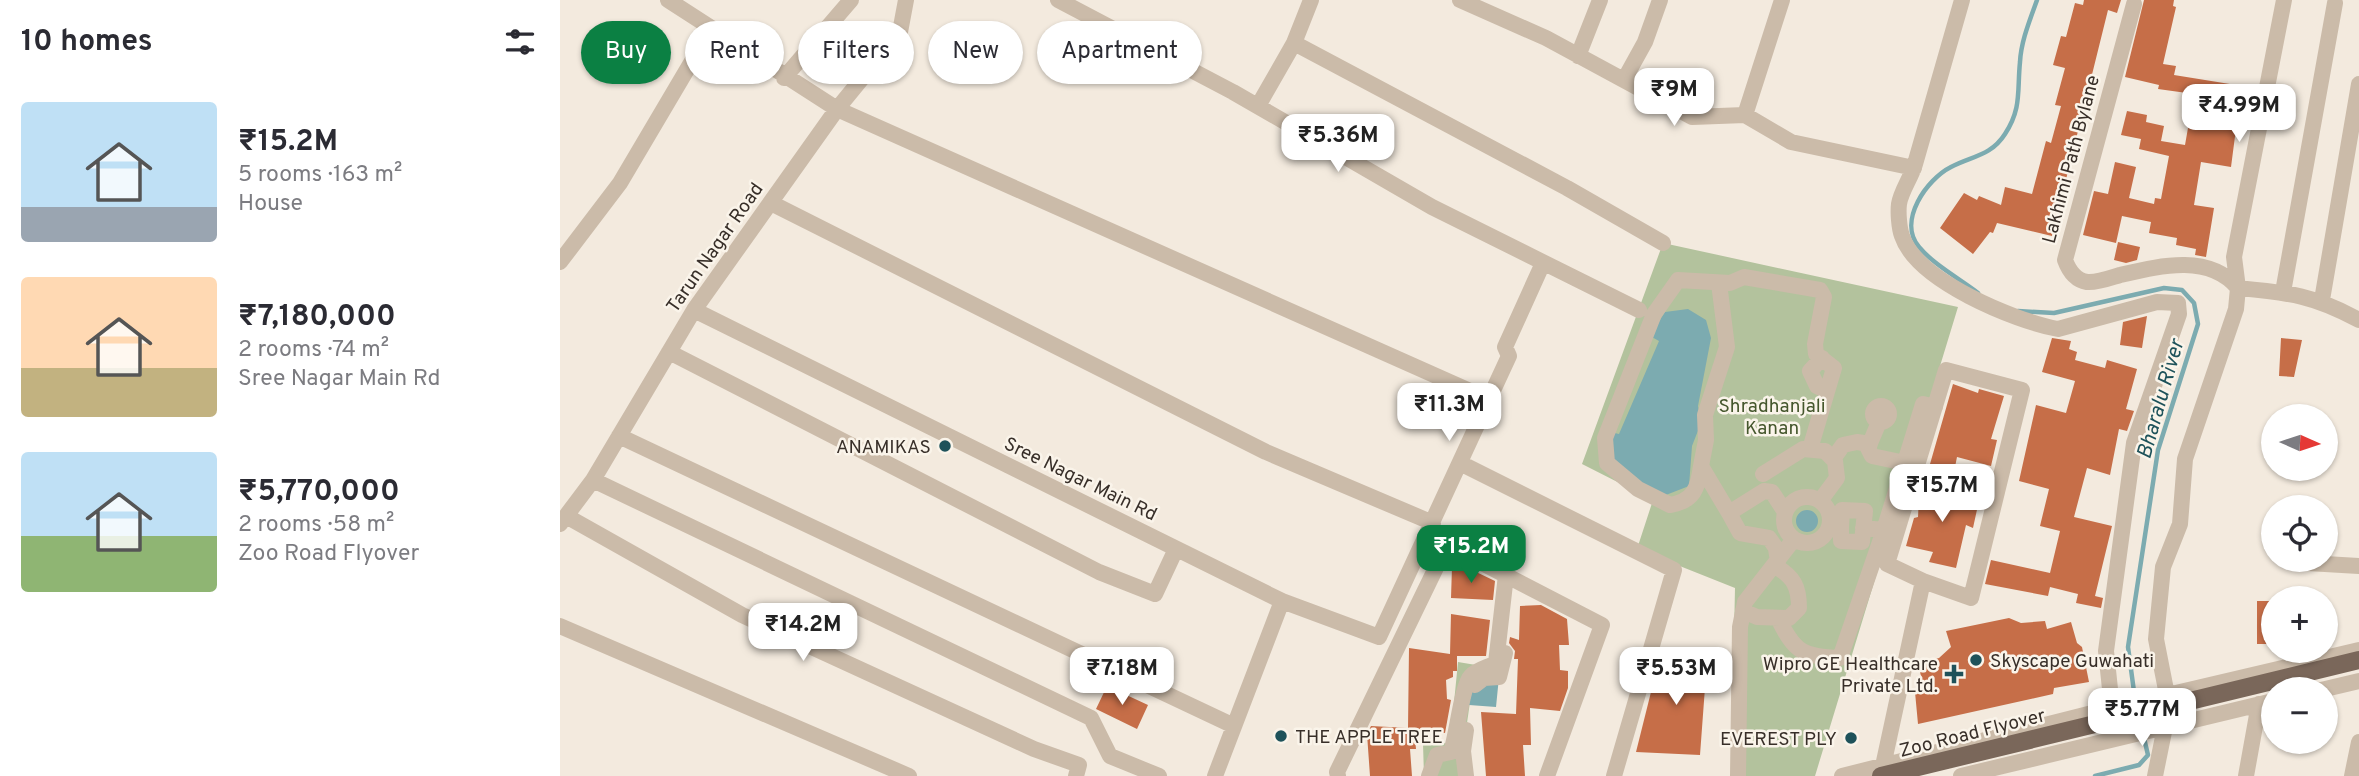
<!DOCTYPE html>
<meta charset="utf-8">
<style>
body{margin:0;font-family:Overpass,sans-serif;background:#f2f2f3;color:#2b2b33;height:100vh;display:flex;flex-direction:column;font-size:26px;white-space:nowrap}
*{box-sizing:border-box;margin:0}
p{font-size:23px;color:#7c7c81}
.icon{flex:none;width:38px;height:38px;fill:none;stroke:currentColor;stroke-width:2;stroke-linecap:round;stroke-linejoin:round}
.map{position:relative;flex:1;overflow:hidden}
.side{display:flex;flex-direction:column;background:#fff;width:560px}
.side>*{flex:none}
.guide{position:absolute;left:21px;top:21px;width:665px;height:63px;display:flex;gap:14px}
.needle{width:46px;rotate:93deg}
.buttons{position:absolute;left:1701px;top:404px;display:grid;gap:14px}
.buttons a{display:grid;place-items:center;width:77px;height:77px;border-radius:50%;background:#fff;box-shadow:0 2px 5px #0004;font-size:35px}
.price{position:absolute;translate:-50% -60px;padding:0 16px;border-radius:14px;background:#fff;color:#222;font-size:23px;line-height:46px;filter:drop-shadow(0 2px 4px #0008)}
.price::after{content:'';position:absolute;left:50%;top:42px;width:21px;height:16px;margin-left:-10px;background:inherit;clip-path:polygon(0 0,100% 0,50% 100%)}
.price.selected{background:#0b8043;color:#fff}
ul{padding:0;list-style:none}
li{display:flex;align-items:center;gap:21px;height:175px;padding:0 21px}
li span{display:grid;place-items:center;flex:none;width:196px;height:140px;border-radius:7px;color:#555}
li>.icon{margin-inline-start:auto}
span .icon{width:84px;height:84px;fill:#fffc;stroke-width:1}
li b{font-size:30px}
h2{display:flex;justify-content:space-between;align-items:center;height:84px;padding:0 21px;font-size:30px}
.pill{padding:0 24px;border-radius:32px;background:#fff;box-shadow:0 2px 5px #0004;font-size:24px;line-height:63px}
.pill.selected{background:#0b8043;color:#fff}
main{display:flex;flex:1;min-height:0}
.map>svg:first-child{display:block}
.green{fill:#b3c29d}
.water{fill:#7cabb0}
.lines{fill:none;stroke-linecap:round;stroke-linejoin:round}
.stream{stroke:#7cabb0;stroke-width:4.5}
.building{fill:#c66e48}
.minor{stroke:#cbbba9;stroke-width:16}
.major{stroke:#7a675a;stroke-width:18}
.poi-dot{fill:#1e525a;stroke:#faf4ea;stroke-width:2.5}
.labels{text-anchor:middle;stroke-width:5;stroke-linejoin:round;paint-order:stroke}
.street-label{font-size:19px;fill:#382f29;stroke:#faf4ea}
.park-label{font-size:19px;fill:#45572d;stroke:#faf4ea}
.poi-label{font-size:19px;fill:#382f29;stroke:#faf4ea;text-anchor:end}
.water-label{font-size:21px;font-style:italic;fill:#1e525a;stroke:#faf4ea}
</style>
<main>
<section class="side">
<h2>10 homes<svg class="icon" aria-label="filters" viewBox="0 0 24 24"><path d="M4 7h16M4 17h16"/><circle cx="9" cy="7" r="2"/><circle cx="15" cy="17" r="2"/></svg></h2>
<ul>
<li><span style="background:linear-gradient(#bfe0f5 75%,#9aa5b1 0)"><svg class="icon" aria-label="home" viewBox="0 0 24 24"><path d="M3 11l9-7 9 7M6 9v11h12V9"/></svg></span><div><b>₹15.2M</b><p>5 rooms · 163 m²</p><p>House</p></div></li>
<li><span style="background:linear-gradient(#ffd9b3 65%,#c2b280 0)"><svg class="icon" aria-label="home" viewBox="0 0 24 24"><path d="M3 11l9-7 9 7M6 9v11h12V9"/></svg></span><div><b>₹7,180,000</b><p>2 rooms · 74 m²</p><p>Sree Nagar Main Rd</p></div></li>
<li><span style="background:linear-gradient(#bfe0f5 60%,#8fb573 0)"><svg class="icon" aria-label="home" viewBox="0 0 24 24"><path d="M3 11l9-7 9 7M6 9v11h12V9"/></svg></span><div><b>₹5,770,000</b><p>2 rooms · 58 m²</p><p>Zoo Road Flyover</p></div></li>
</ul>
</section>
<div class="map">
<svg width="1799" height="776" viewBox="0 0 1799 776">
<rect width="100%" height="100%" fill="#f3eade"/>
<path class="green" d="M1103,243L1398,307L1255,776H1171L1175,588L1077,549L1093,500L1022,464Z
M898,662L934,668L912,688L903,751L907,776H864L863,744L890,743Z"/>
<path class="water" d="M1128,309L1146,320L1151,338L1138,406L1141,423L1132,446L1129,486L1093,500L1052,461L1046,431L1059,434L1099,341L1090,336L1105,312Z
M1236 521a11 11 0 1 1 22 0a11 11 0 1 1-22 0Z
M939,677L936,707L909,705L912,688Z"/>
<g class="lines">
<path class="stream" d="M1418,293C1400,279 1374,265 1359,247C1337,221 1367,179 1391,167C1412,156 1431,156 1445,134C1462,108 1457,91 1460,62C1461,41 1470,20 1477,0
M1458,311L1494,313L1604,288L1622,290L1634,303L1638,324L1598,450L1568,647L1575,699
M1535,776L1579,765L1588,755L1579,717"/>
</g>
<path class="building" d="M1524,0H1561L1557,13L1548,10L1492,236L1437,223L1433,233L1430,232L1413,254L1380,228L1404,193L1417,200L1419,196L1441,205L1445,187L1472,194L1486,141L1491,143L1501,106L1495,105L1505,68L1493,65L1501,36L1506,37L1515,3L1523,5Z
M1584,0H1614L1613,6L1616,7L1603,64L1616,66L1614,75L1676,85L1670,120L1677,121L1671,167L1641,162L1634,205L1654,208L1646,257L1635,255L1636,249L1616,245L1617,238L1589,233L1591,222L1562,216L1556,243L1523,235L1534,191L1548,194L1555,162L1576,167L1569,198L1594,204L1595,198L1601,199L1609,156L1579,149L1581,139L1561,135L1567,111L1587,115L1586,122L1604,126L1601,141L1625,145L1634,94L1598,89L1599,85L1565,77Z
M1558,242L1580,247L1577,260L1566,263L1554,260Z
M1587,316L1582,348L1560,345L1563,322Z
M1492,338L1511,341L1509,349L1517,352L1515,360L1545,368L1547,360L1577,369L1566,409L1574,411L1567,431L1559,429L1550,475L1527,468L1514,517L1552,526L1535,596L1543,598L1541,608L1516,603L1518,594L1490,587L1488,596L1425,584L1431,560L1490,573L1500,531L1480,526L1489,489L1459,481L1476,405L1506,413L1515,381L1482,372Z
M1721,338L1742,340L1734,377L1719,376Z
M1393,384L1418,393L1419,389L1444,396L1431,439L1437,440L1431,466L1397,457L1394,472L1368,471Z
M1365,482L1411,498L1410,503L1418,505L1413,528L1406,525L1396,568L1369,562L1373,552L1346,546L1354,518L1358,517L1359,497Z
M892,567L910,569L935,581L933,600L891,598Z
M1697,601H1713V644H1697Z
M981,605L1007,619L1009,645H999L1000,670L1008,671V688L1000,711L970,708L971,745H963L965,776H926L921,712L956,714L958,659H954L955,651L949,643L950,637L959,640L960,606Z
M891,614L930,620L926,656H897V671H893V677L886,680L887,699L891,700L885,733L854,729L856,749H850L852,776H810L807,734L811,726L848,728L849,648L890,654Z
M1449,618L1461,623L1485,621L1487,629L1511,622L1517,643L1522,647L1529,682L1494,688L1493,694L1358,724L1355,692L1363,684L1358,664L1379,658L1391,647L1386,631Z
M1148,647L1140,755L1076,752L1093,684L1106,658Z
M547,686L588,705L577,729L536,709Z"/>
<g class="lines">
<path class="minor" d="M108,0L277,109L928,399
M498,0L673,92L872,207L1079,310
M900,0L986,38L1132,117L1185,115L1231,142L1354,168
M1402,0C1386,55 1371,110 1355,164C1351,178 1341,191 1339,204C1338,212 1339,228 1342,236C1357,281 1455,321 1498,329L1597,302L1618,303L1619,314L1574,443L1546,651L1552,708
M1574,4L1505,260C1509,271 1515,280 1527,282C1537,283 1550,278 1560,275C1599,266 1649,253 1678,288
M734,43L751,0
M1018,56L1040,0
M224,78L291,0
M1064,80L1085,42L1100,0
M698,106L734,43L1007,188L1103,243
M1185,115L1222,0
M211,203L706,452L873,523
M0,262L60,183L151,29
M1678,288C1730,293 1753,295 1799,320
M1723,292L1775,3
M1762,300L1799,84
M134,310L722,601L655,776
M109,352L539,572L595,594L616,549
M1262,358L1250,371L1257,386L1267,391
M1313 414a8 8 0 1 1 16 0a8 8 0 1 1-16 0Z
M1319,422L1308,448L1312,456L1345,463
M59,436L674,726
M1273,459L1283,445L1297,442L1310,444
M900,463L1114,570L1054,776
M1141,466L1146,440L1145,415L1167,347L1159,283
M1203,474L1243,449L1265,451L1275,461L1277,478L1260,501
M33,480L531,718L550,756L599,776
M1224 520a23 23 0 1 1 46 0a23 23 0 1 1-46 0Z
M1169,513L1141,466C1138,488 1134,501 1110,505L1078,489L1047,463L1045,438L1094,314L1118,280L1170,283L1184,277L1260,290L1264,297L1255,344L1256,354L1274,368L1250,449
M6,516L182,615L474,749L519,765L516,776
M0,524L33,480L134,310L277,109L340,32L346,0
M1269,526L1281,527L1282,510L1305,511L1302,542L1281,541V527
M1324,530L1363,404L1375,407
M1218,562L1216,548L1209,538L1180,533L1169,513L1204,491L1212,492L1225,512
M1748,563L1799,566
M722,601L819,637L949,356L945,347L983,263
M1183,611L1197,617L1229,618L1239,608C1239,587 1234,577 1215,566
M1218,618C1234,651 1242,657 1280,658L1324,530L1303,528
M0,626L349,776
M915,685L924,678L939,677L945,653
M1761,690L1799,681
M1607,695L1596,639L1603,567L1620,524L1625,459L1676,309L1678,288L1674,257L1724,0
M1323,766L1363,581L1327,564L1386,370L1462,390L1411,598L1363,581
M778,776L777,772L887,545L1042,625L987,776
M869,776L877,755L891,752C897,734 902,685 911,676C916,670 929,667 936,663L946,575
M906,776L903,751L906,730
M1178,776L1180,627L1185,602L1234,539
M1282,776L1552,708L1799,650
M1401,776L1713,701
M1595,776L1605,727
M1686,776L1699,704
M1792,776L1799,742"/>
<path class="major" d="M1321,776L1799,660"/>
</g>
<g class="poi-dot">
<circle cx="385" cy="446" r="7"/>
<circle cx="1416" cy="660" r="7"/>
<path d="M1390.5 663.5h7v7h7v7h-7v7h-7v-7h-7v-7h7z"/>
<circle cx="721" cy="736" r="7"/>
<circle cx="1291" cy="738" r="7"/>
</g>
<g class="labels">
<g class="street-label">
<text transform="translate(1510 159) rotate(-75)" y="7">Lakhimi Path Bylane</text>
<text transform="translate(154 247) rotate(-55)" y="7">Tarun Nagar Road</text>
<text transform="translate(521 478) rotate(26)" y="7">Sree Nagar Main Rd</text>
<text transform="translate(1412 732) rotate(-14)" y="7">Zoo Road Flyover</text>
</g>
<g class="park-label">
<text x="1212" y="412">Shradhanjali<tspan x="1212" dy="22">Kanan</tspan></text>
</g>
<g class="poi-label">
<text x="371" y="453">ANAMIKAS</text>
<text x="1430" y="667" text-anchor="start">Skyscape Guwahati</text>
<text x="1378" y="670">Wipro GE Healthcare<tspan x="1378" dy="22">Private Ltd.</tspan></text>
<text x="735" y="743" text-anchor="start">THE APPLE TREE</text>
<text x="1277" y="745">EVEREST PLY</text>
</g>
<g class="water-label">
<text transform="translate(1600 399) rotate(-74)" y="7">Bharalu River</text>
</g>
</g>
</svg>
<div class="buttons">
<a><svg class="needle" viewBox="-14 -14 28 28"><path d="M0-13l5 13h-10z" fill="#e53935"/><path d="M0 13l5-13h-10z" fill="#7c7c81"/></svg></a>
<a><svg class="icon" aria-label="locate" viewBox="0 0 24 24"><circle cx="12" cy="12" r="6"/><path d="M12 2v4M12 18v4M2 12h4M18 12h4"/></svg></a>
<a>+</a>
<a>−</a>
</div>
<b class="price" style="left:1114px;top:128px">₹9M</b>
<b class="price" style="left:1679px;top:144px">₹4.99M</b>
<b class="price" style="left:778px;top:174px">₹5.36M</b>
<b class="price" style="left:889px;top:443px">₹11.3M</b>
<b class="price" style="left:1382px;top:524px">₹15.7M</b>
<b class="price selected" style="left:911px;top:585px">₹15.2M</b>
<b class="price" style="left:243px;top:663px">₹14.2M</b>
<b class="price" style="left:562px;top:707px">₹7.18M</b>
<b class="price" style="left:1116px;top:707px">₹5.53M</b>
<b class="price" style="left:1582px;top:748px">₹5.77M</b>
<div class="guide">
<a class="pill selected">Buy</a>
<a class="pill">Rent</a>
<a class="pill">Filters</a>
<a class="pill">New</a>
<a class="pill">Apartment</a>
</div>
</div>
</main>
